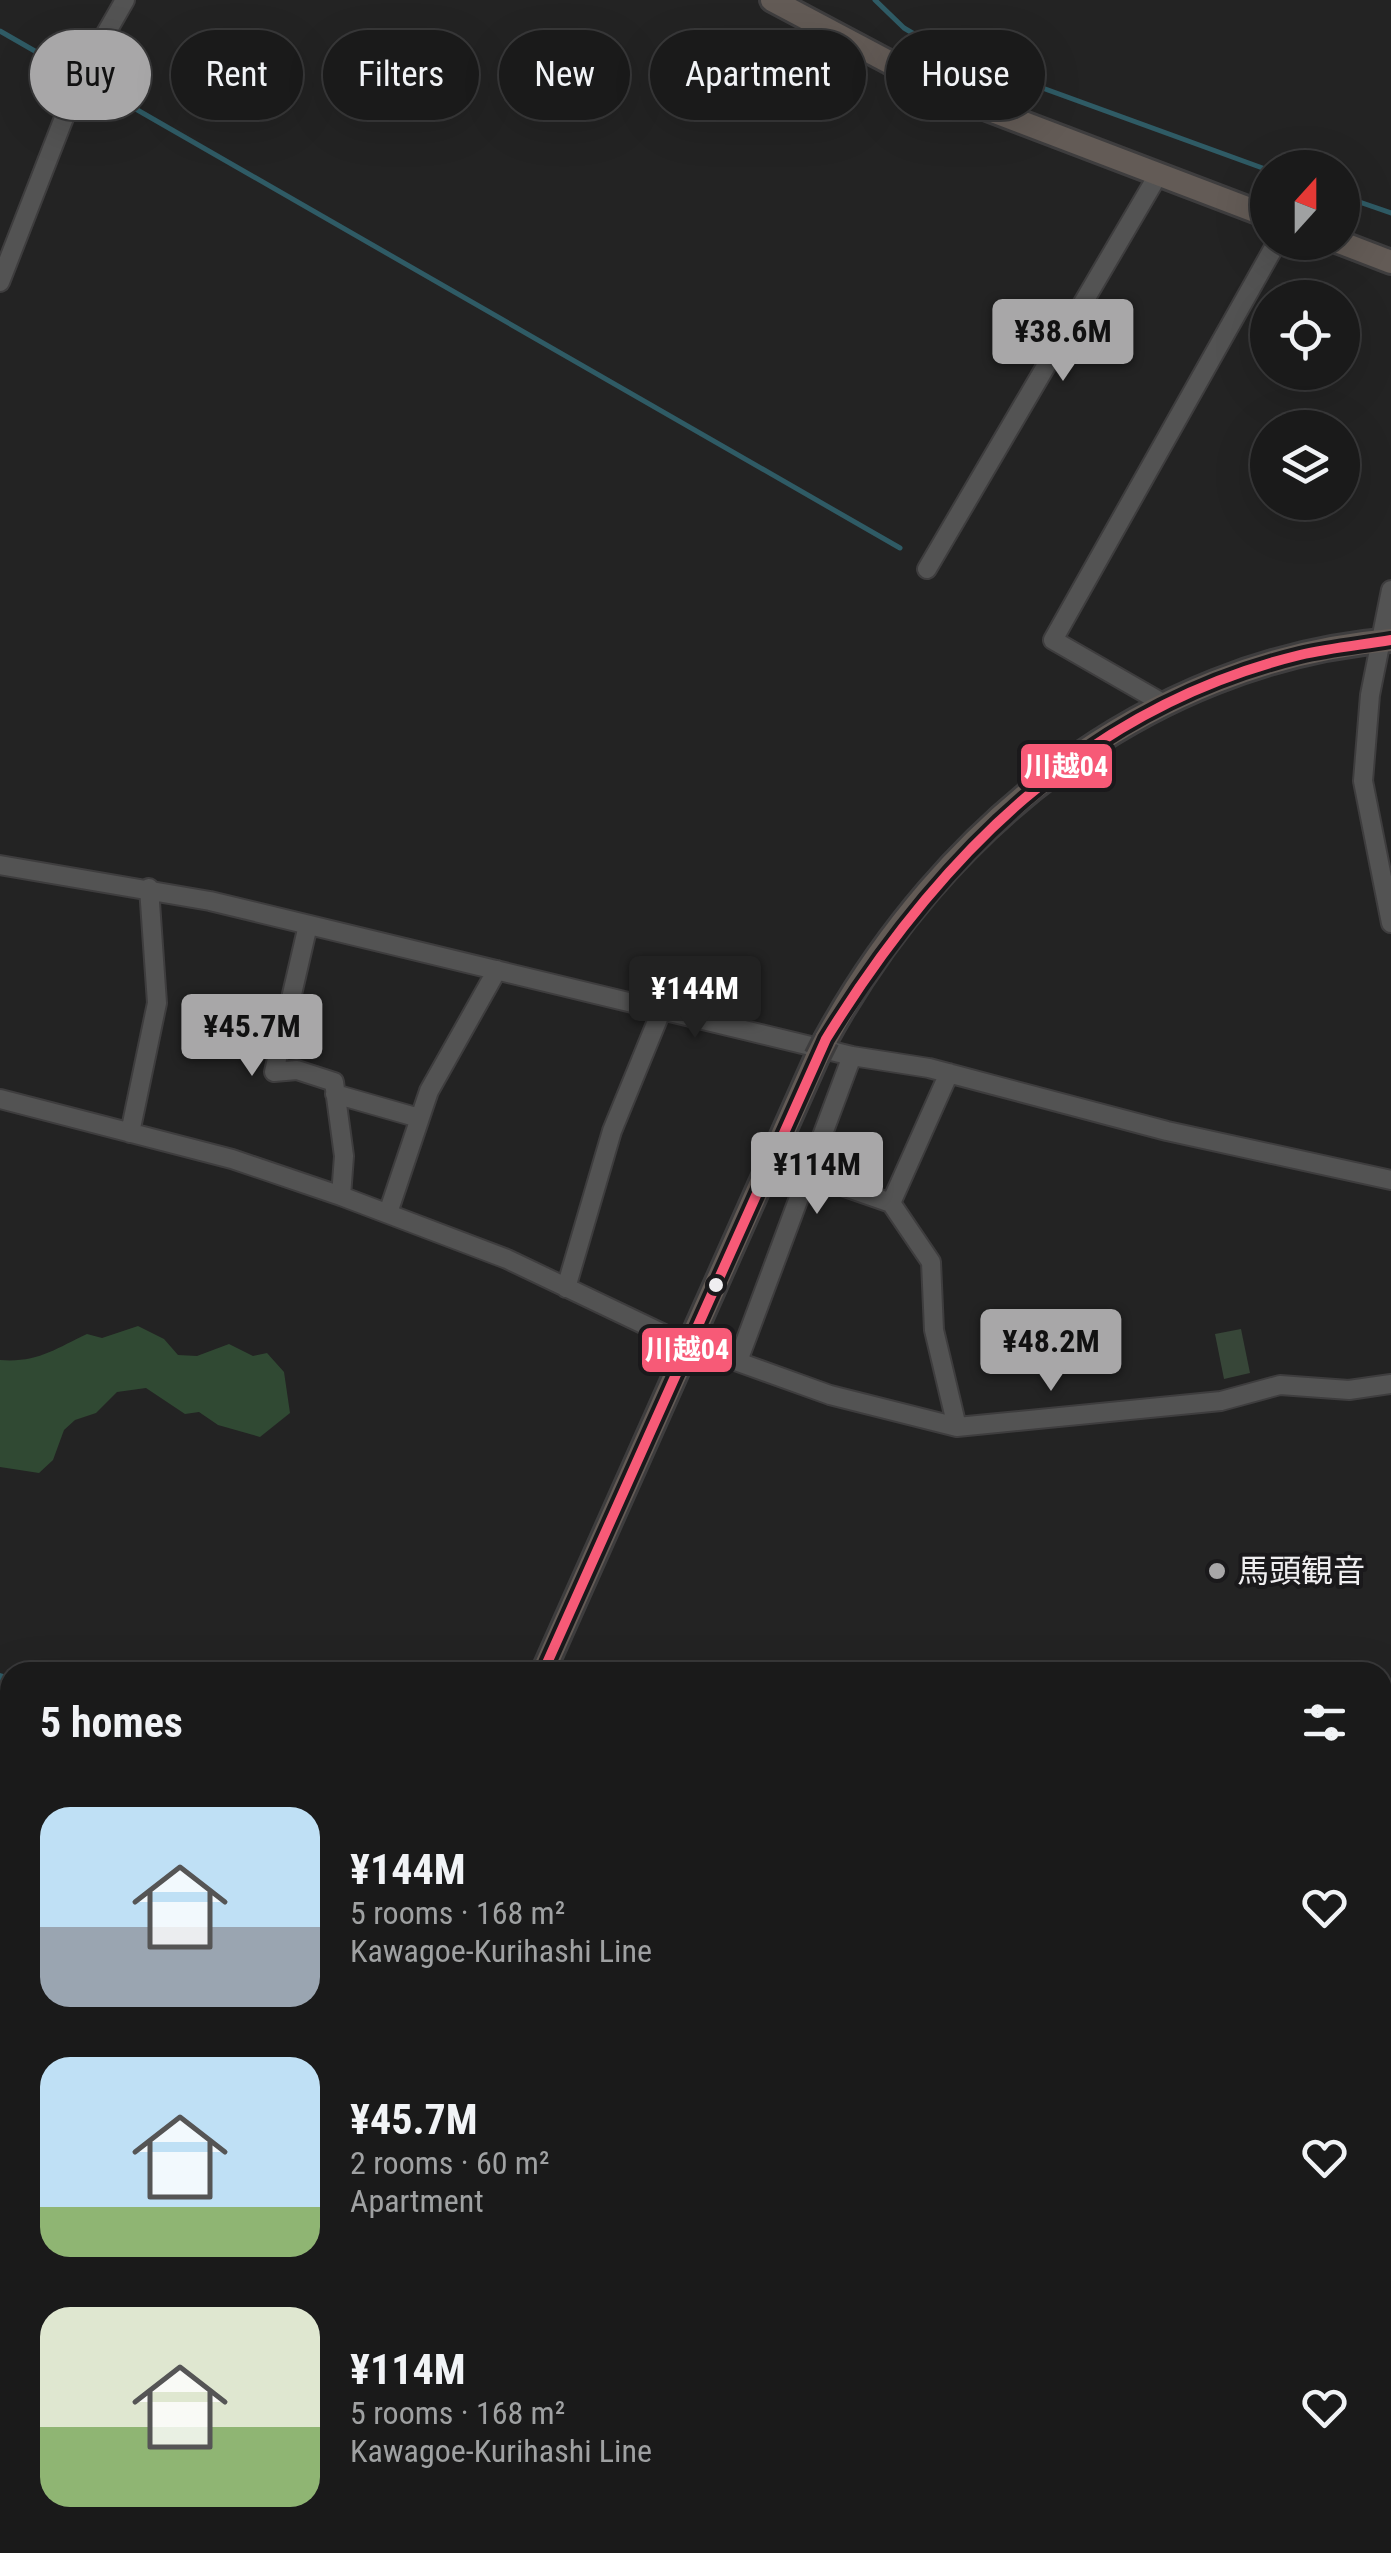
<!DOCTYPE html>
<meta charset="utf-8">
<style>
body{margin:0;font-family:"Roboto Condensed","Noto Sans JP",sans-serif;background:#272727;color:#f1f3f6;height:100vh;display:flex;flex-direction:column;font-size:38px;white-space:nowrap}
*{box-sizing:border-box;margin:0}
p{font-size:32px;color:#9fa1a2}
.icon{flex:none;width:55px;height:55px;fill:none;stroke:currentColor;stroke-width:2;stroke-linecap:round;stroke-linejoin:round}
.map{position:relative;flex:1;overflow:hidden}
.sheet{position:absolute;left:0px;top:1662px;width:1392px;height:892px;display:flex;flex-direction:column;background:#1a1a1a;border-radius:30px 30px 0 0;box-shadow:0 10px 40px #0002,0 0 0 2px #383839}
.sheet>*{flex:none}
.top-card{position:absolute;left:30px;top:30px;width:1332px;height:90px;display:flex;gap:20px}
.needle{width:65px;rotate:21deg}
.controls{position:absolute;left:1250px;top:150px;display:grid;gap:20px}
.controls a{display:grid;place-items:center;width:110px;height:110px;border-radius:50%;background:#1a1a1a;box-shadow:0 10px 40px #0002,0 0 0 2px #383839;font-size:50px}
.price{position:absolute;translate:-50% -85px;padding:0 22px;border-radius:10px;background:#a8a7a8;color:#111;font-size:32px;line-height:65px;filter:drop-shadow(0 2px 5px #0008)}
.price::after{content:'';position:absolute;left:50%;top:60px;width:30px;height:22px;margin-left:-15px;background:inherit;clip-path:polygon(0 0,100% 0,50% 100%)}
.price.selected{background:#222;color:#fff}
ul{padding:0;list-style:none}
li{display:flex;align-items:center;gap:30px;height:250px;padding:0 40px}
li span{display:grid;place-items:center;flex:none;width:280px;height:200px;border-radius:30px;color:#555}
li>.icon{margin-inline-start:auto}
span .icon{width:120px;height:120px;fill:#fffc;stroke-width:1}
li b{font-size:42px}
h2{display:flex;justify-content:space-between;align-items:center;height:120px;padding:0 40px;font-size:42px}
.pill{padding:0 35px;border-radius:45px;background:#1a1a1a;box-shadow:0 10px 40px #0002,0 0 0 2px #383839;font-size:35px;line-height:90px}
.pill.selected{background:#a8a7a8;color:#111}
.map>svg:first-child{display:block}
.green{fill:#374638}
.forest{fill:#304933}
.water{fill:#2f5b65}
.lines{fill:none;stroke-linecap:round;stroke-linejoin:round}
.stream{stroke:#2f5b65;stroke-width:5}
.minor-tunnel{stroke:#424142;stroke-width:18;stroke-dasharray:18 9;stroke-linecap:butt}
.minor-casing{stroke:#3e3d3e;stroke-width:22}
.major-casing{stroke:#3e3d3e;stroke-width:28}
.minor{stroke:#535353;stroke-width:18}
.major{stroke:#635b56;stroke-width:22}
.major-bridge-casing{stroke:#3e3d3e;stroke-width:28;stroke-linecap:butt}
.major-bridge{stroke:#635b56;stroke-width:22}
.bus-1-casing{stroke:#1a191b;stroke-width:18}
.bus-1{stroke:#f75a77;stroke-width:10}
.bus-dot{fill:#efeef0;stroke:#1a191b;stroke-width:4}
.poi-dot{fill:#a8a7a8;stroke:#1a191b;stroke-width:4}
.labels{text-anchor:middle;stroke-width:8;stroke-linejoin:round;paint-order:stroke}
.poi-label{font-size:32px;fill:#efeef0;stroke:#1a191b;text-anchor:start}
.line-badge{stroke:#1a191b;stroke-width:4}
.badge-label{font-size:28px;text-anchor:middle;font-weight:bold;fill:#fff}
</style>
<div class="map">
<svg width="1391" height="2553" viewBox="0 0 1391 2553">
<rect width="100%" height="100%" fill="#232323"/>
<path class="green" d="M1241,1329L1250,1373L1224,1379L1215,1334Z"/>
<path class="forest" d="M138,1326L164,1339L178,1355L197,1356L229,1344L253,1356L267,1353L284,1372L290,1413L260,1437L218,1425L199,1412L185,1414L146,1388L117,1392L96,1413L75,1420L64,1430L53,1460L39,1473L0,1467V1360C37,1363 55,1349 87,1334L102,1338Z"/>
<path class="water" d="M0,1673L10,1676V1806L0,1804Z
M0,2204L10,2206V2331L0,2329Z
M1383,2428L1391,2442V2553H1300L1295,2545H1382Z
M888,2545H1123L1138,2553H903Z"/>
<g class="lines">
<path class="stream" d="M875,0L904,28L946,53L1268,170
M0,31L900,548
M1342,196L1391,213"/>
<path class="minor-tunnel" d="M666,1335L716,1354"/>
<defs>
<path id="minor" d="M0,282L78,82L125,0
M927,569L1158,175
M1391,590L1370,695L1363,781L1391,923
M1166,705L1053,640L1277,242
M0,865L210,901L852,1056L929,1068L1167,1131L1391,1180
M308,925L274,1072L297,1070L334,1082L344,1156L341,1196
M949,1073L891,1203L931,1262L934,1330L957,1427
M335,1094L419,1118
M0,1099L232,1159L341,1196L507,1259L666,1335
M130,1133L157,1003L149,888
M808,1174L891,1203
M388,1213L429,1091L497,970
M566,1288L612,1131L662,1009
M716,1354L830,1395L957,1427L1221,1401L1280,1385L1349,1390L1391,1384
M738,1361L852,1056"/>
<path id="major" d="M772,0L953,96L1268,216
M1339,242L1391,262
M826,1039C941,829 1145,661 1391,640
M543,1672L817,1057
M152,2553L155,2545"/>
</defs>
<use href="#minor" class="minor-casing"/>
<use href="#major" class="major-casing"/>
<use href="#minor" class="minor"/>
<use href="#major" class="major"/>
<defs>
<path id="major-bridge" d="M817,1057L826,1039"/>
</defs>
<use href="#major-bridge" class="major-bridge-casing"/>
<use href="#major-bridge" class="major-bridge"/>
<defs>
<path id="bus-1" d="M543,1672L826,1039C938,857 1086,707 1300,655C1330,648 1361,645 1391,640"/>
</defs>
<use href="#bus-1" class="bus-1-casing"/>
<use href="#bus-1" class="bus-1"/>
</g>
<circle class="bus-dot" cx="716" cy="1285" r="9"/>
<circle class="poi-dot" cx="1217" cy="1571" r="10"/>
<g class="labels">
<g class="poi-label">
<text x="1237" y="1582">馬頭観音</text>
</g>
</g>
<g class="line-badge">
<rect x="1019" y="742" width="95" height="48" rx="10" fill="#f75a77"/>
<rect x="640" y="1326" width="94" height="48" rx="10" fill="#f75a77"/>
</g>
<g class="badge-label">
<text x="1066" y="776">川越04</text>
<text x="687" y="1359">川越04</text>
</g>
</svg>
<div class="controls">
<a><svg class="needle" viewBox="-14 -14 28 28"><path d="M0-13l5 13h-10z" fill="#e53935"/><path d="M0 13l5-13h-10z" fill="#9fa1a2"/></svg></a>
<a><svg class="icon" aria-label="locate" viewBox="0 0 24 24"><circle cx="12" cy="12" r="6"/><path d="M12 2v4M12 18v4M2 12h4M18 12h4"/></svg></a>
<a><svg class="icon" aria-label="layers" viewBox="0 0 24 24"><path d="M12 4l9 5-9 5-9-5zM3 14l9 5 9-5"/></svg></a>
</div>
<b class="price" style="left:1063px;top:384px">¥38.6M</b>
<b class="price selected" style="left:695px;top:1041px">¥144M</b>
<b class="price" style="left:252px;top:1079px">¥45.7M</b>
<b class="price" style="left:817px;top:1217px">¥114M</b>
<b class="price" style="left:1051px;top:1394px">¥48.2M</b>
<div class="top-card">
<a class="pill selected">Buy</a>
<a class="pill">Rent</a>
<a class="pill">Filters</a>
<a class="pill">New</a>
<a class="pill">Apartment</a>
<a class="pill">House</a>
</div>
<section class="sheet">
<h2>5 homes<svg class="icon" aria-label="filters" viewBox="0 0 24 24"><path d="M4 7h16M4 17h16"/><circle cx="9" cy="7" r="2"/><circle cx="15" cy="17" r="2"/></svg></h2>
<ul>
<li><span style="background:linear-gradient(#bfe0f5 60%,#9aa5b1 0)"><svg class="icon" aria-label="home" viewBox="0 0 24 24"><path d="M3 11l9-7 9 7M6 9v11h12V9"/></svg></span><div><b>¥144M</b><p>5 rooms · 168 m²</p><p>Kawagoe-Kurihashi Line</p></div><svg class="icon" aria-label="heart" viewBox="0 0 24 24"><path d="M12 20l-8-8c-3-5 5-10 8-4 3-6 11-1 8 4z"/></svg></li>
<li><span style="background:linear-gradient(#bfe0f5 75%,#8fb573 0)"><svg class="icon" aria-label="home" viewBox="0 0 24 24"><path d="M3 11l9-7 9 7M6 9v11h12V9"/></svg></span><div><b>¥45.7M</b><p>2 rooms · 60 m²</p><p>Apartment</p></div><svg class="icon" aria-label="heart" viewBox="0 0 24 24"><path d="M12 20l-8-8c-3-5 5-10 8-4 3-6 11-1 8 4z"/></svg></li>
<li><span style="background:linear-gradient(#dfe7d0 60%,#8fb573 0)"><svg class="icon" aria-label="home" viewBox="0 0 24 24"><path d="M3 11l9-7 9 7M6 9v11h12V9"/></svg></span><div><b>¥114M</b><p>5 rooms · 168 m²</p><p>Kawagoe-Kurihashi Line</p></div><svg class="icon" aria-label="heart" viewBox="0 0 24 24"><path d="M12 20l-8-8c-3-5 5-10 8-4 3-6 11-1 8 4z"/></svg></li>
</ul>
</section>
</div>
